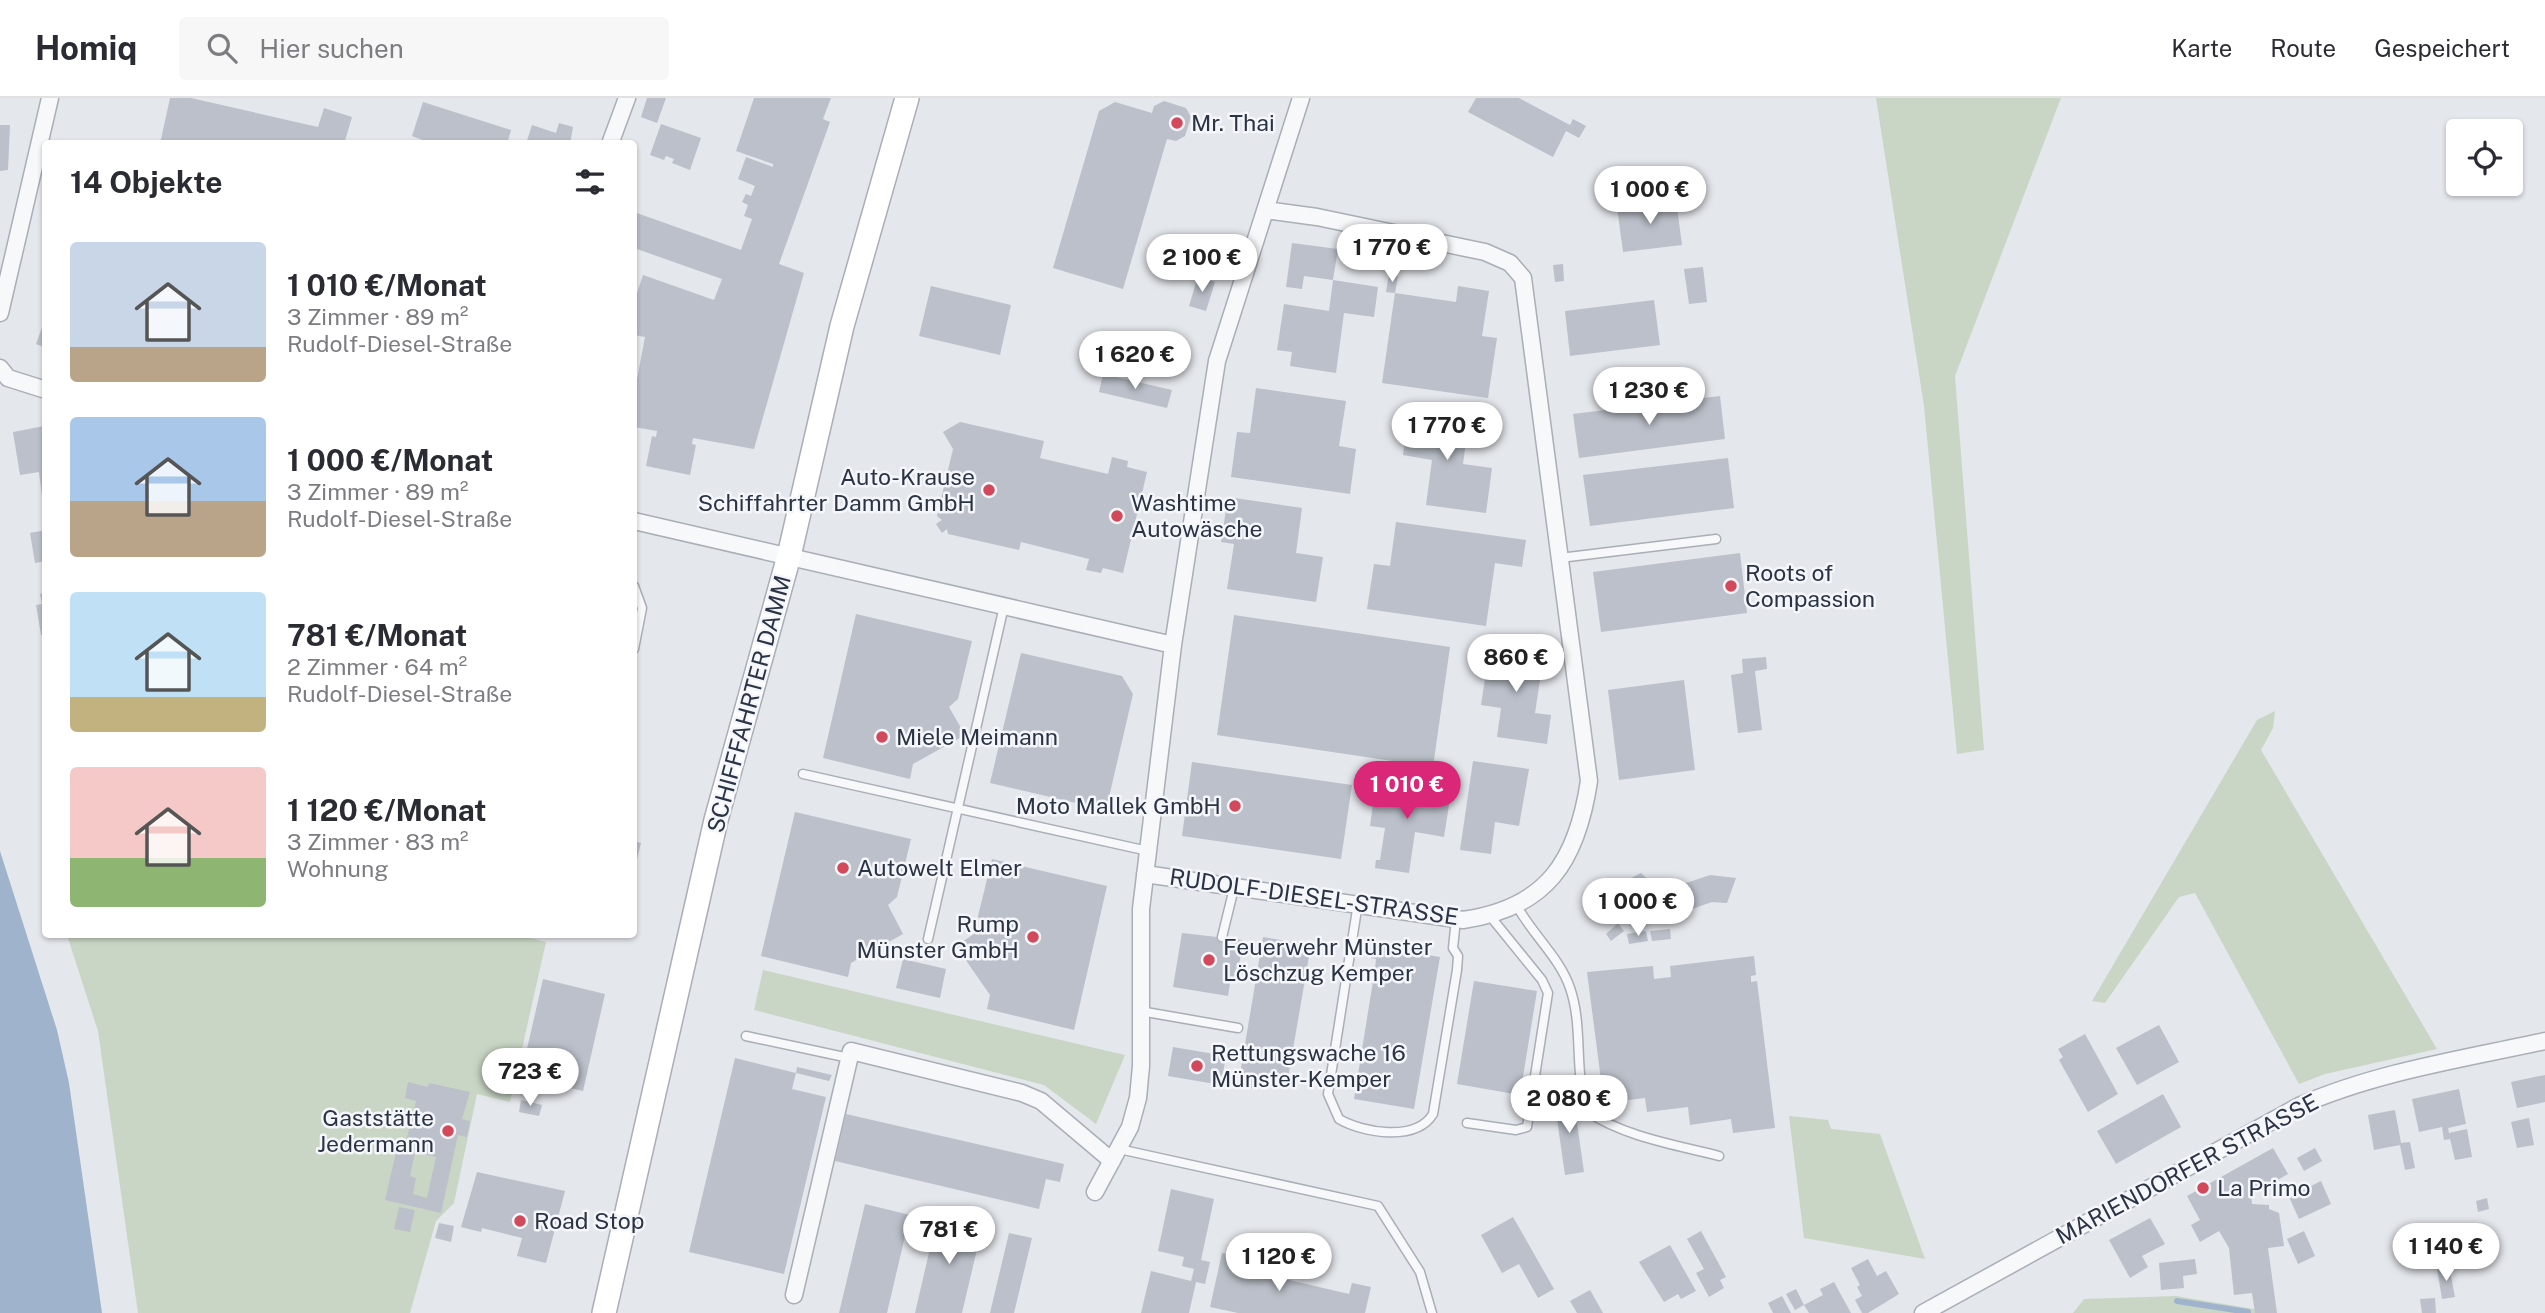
<!DOCTYPE html>
<html lang="de">
<meta charset="utf-8">
<style>
body{margin:0;font-family:"Public Sans",sans-serif;background:#f7f7f7;color:#2b2b33;height:100vh;display:flex;flex-direction:column;font-size:26px;white-space:nowrap}
*{box-sizing:border-box;margin:0}
p{font-size:23px;color:#7c7c81}
.icon{flex:none;width:38px;height:38px;fill:none;stroke:currentColor;stroke-width:2;stroke-linecap:round;stroke-linejoin:round}
.map{position:relative;flex:1;overflow:hidden}
.side{position:absolute;left:42px;top:42px;width:595px;height:798px;display:flex;flex-direction:column;background:#fff;border-radius:7px;box-shadow:0 2px 5px #0004}
.side>*{flex:none}
.fabs{position:absolute;left:2446px;top:21px;display:grid;gap:14px}
.fabs a{display:grid;place-items:center;width:77px;height:77px;border-radius:7px;background:#fff;box-shadow:0 2px 5px #0004;font-size:35px}
.price{position:absolute;translate:-50% -60px;padding:0 16px;border-radius:24px;background:#fff;color:#222;font-size:23px;line-height:46px;filter:drop-shadow(0 2px 4px #0008)}
.price::after{content:'';position:absolute;left:50%;top:42px;width:21px;height:16px;margin-left:-10px;background:inherit;clip-path:polygon(0 0,100% 0,50% 100%)}
.price.on{background:#db2777;color:#fff}
ul{padding:0;list-style:none}
li{display:flex;align-items:center;gap:21px;height:175px;padding:0 28px}
li span{display:grid;place-items:center;flex:none;width:196px;height:140px;border-radius:7px;color:#555}
li>.icon{margin-inline-start:auto}
span .icon{width:84px;height:84px;fill:#fffc;stroke-width:1}
li b{font-size:30px}
h2{display:flex;justify-content:space-between;align-items:center;height:84px;padding:0 28px;font-size:30px}
header{display:flex;align-items:center;gap:42px;box-sizing:border-box;height:98px;padding:0 35px;background:#fff;border-bottom:2px solid #e1e1e2}
header strong{font-size:33px}
nav{display:flex;gap:38px;margin-inline-start:auto;font-size:24px}
.search{width:490px;height:63px;background:#f7f7f7;display:flex;align-items:center;gap:18px;box-sizing:border-box;padding:0 24px;border-radius:7px;color:#7c7c81;font-size:26px}
.map>svg:first-child{display:block}
.green{fill:#c9d6c5}
.water{fill:#9fb4cc}
.lines{fill:none;stroke-linecap:round;stroke-linejoin:round}
.stream{stroke:#9fb4cc;stroke-width:6}
.building{fill:#bbc0ca;fill-rule:evenodd}
.service-casing{stroke:#a9aeb7;stroke-width:11}
.minor-casing{stroke:#a9aeb7;stroke-width:19}
.secondary-casing{stroke:#a9aeb7;stroke-width:26}
.service{stroke:#f7f8fa;stroke-width:8}
.minor{stroke:#f7f8fa;stroke-width:16}
.secondary{stroke:#fff;stroke-width:23}
.poi-dot{fill:#d1495b;stroke:#f4f6f9;stroke-width:2.5}
.labels{text-anchor:middle;stroke-width:5;stroke-linejoin:round;paint-order:stroke}
.poi-label{font-size:23px;fill:#2b3445;stroke:#f4f6f9;text-anchor:start}
.street-label{font-size:23px;fill:#2b3445;stroke:#f4f6f9}
</style>
<header>
<strong>Homiq</strong>
<div class="search"><svg class="icon" aria-label="search" viewBox="0 0 24 24"><circle cx="10" cy="10" r="6"/><path d="M15 15l6 6"/></svg>Hier suchen</div>
<nav><a>Karte</a><a>Route</a><a>Gespeichert</a></nav>
</header>
<div class="map">
<svg width="2545" height="1215" viewBox="0 0 2545 1215">
<rect width="100%" height="100%" fill="#e4e7ec"/>
<path class="green" d="M1876,0H2061L1955,278L1984,652L1957,656L1924,308Z
M2275,613L2273,630L2261,652L2437,951L2325,976L2299,986L2195,795L2179,799L2105,905L2092,903L2257,622Z
M513,836L546,844L510,1004L477,996L454,1105L436,1123L410,1215H138L98,933L67,837Z
M763,872L1125,957L1096,1026L1044,987L754,912Z
M1789,1018L1828,1022L1831,1031L1880,1036L1925,1161L1804,1140Z
M2176,1198L2278,1215H2073L2084,1201Z"/>
<path class="water" d="M0,753L57,932L69,985L102,1215H0Z"/>
<g class="lines">
<path class="stream" d="M2177,1203L2248,1214"/>
</g>
<path class="building" d="M170,0H191L318,29L324,10L352,19L344,46H160Z
M647,0H666L657,25L641,19Z
M754,0H831L823,21L830,24L779,166L804,175L754,351L693,340L692,346L696,347L690,377L646,368L652,338L656,339L657,333L634,329V297L645,239L634,237V204L643,177L714,202L722,181L634,150V114L741,152L752,121L744,118L748,107L742,104L746,96L751,98L755,88L738,81L746,59L773,69V66L736,53Z
M1476,0H1519L1570,27L1573,21L1586,28L1579,40L1566,33L1553,59L1468,14Z
M1164,3L1186,10L1191,19L1185,38L1176,43L1167,41L1123,191L1053,170L1099,13L1115,4L1152,15L1154,8Z
M423,4L511,32L507,46H433L412,38Z
M559,25L573,29L570,46H526L532,27L556,35Z
M661,26L701,40L690,72L672,65L674,61L666,58L664,62L650,57Z
M0,27H10L8,72L0,73Z
M1676,102L1682,147L1623,154L1617,109Z
M1292,145L1338,151L1333,182L1378,189L1374,219L1344,215L1336,275L1290,268L1292,254L1277,252L1284,206L1329,213L1333,182L1304,178L1302,191L1286,189Z
M1563,166L1564,183L1555,184L1553,167Z
M1703,169L1707,204L1689,206L1684,171Z
M1389,177L1398,178L1395,195L1386,194Z
M1198,178L1215,184L1206,213L1189,208Z
M931,188L1011,207L1000,257L919,238Z
M1458,188L1489,193L1482,238L1497,240L1488,300L1382,285L1395,195L1456,204Z
M1654,202L1660,247L1570,258L1565,213Z
M45,221H46V250L36,246Z
M1130,239L1165,247L1161,265L1126,257Z
M1103,276L1172,292L1167,310L1099,294Z
M1256,290L1346,303L1339,348L1356,351L1350,396L1231,379L1237,334L1250,335Z
M1720,298L1725,341L1579,360L1573,316Z
M1409,312L1469,321L1463,366L1492,370L1486,415L1426,407L1432,362L1403,357Z
M960,324L1044,343L1040,360L1108,376L1112,359L1128,363L1127,369L1147,374L1123,475L1103,470L1101,475L1086,472L1089,461L1021,444L1019,452L948,436L947,431L942,435L936,426L942,422L937,418L953,351L943,334Z
M44,328L46,337L44,414L39,374L20,377L13,334Z
M1728,360L1734,410L1590,428L1583,377Z
M1228,399L1302,410L1296,455L1323,459L1316,504L1227,491L1234,446L1221,444Z
M1396,424L1526,442L1522,469L1495,465L1486,528L1367,511L1374,466L1390,468Z
M46,432V463L35,465L30,435Z
M1740,455L1747,515L1601,534L1593,474Z
M46,495V536L41,537L36,507L42,506L40,496Z
M856,516L972,543L958,601L949,609L965,637L913,666L910,681L823,660Z
M1234,517L1450,549L1433,669L1217,637Z
M1490,548L1544,556L1535,615L1551,617L1547,646L1497,639L1501,610L1481,607Z
M1021,555L1122,578L1133,596L1106,712L990,685Z
M1766,559L1767,571L1755,573L1762,632L1738,635L1731,577L1743,575L1742,561Z
M1684,582L1695,672L1619,682L1608,592Z
M1473,663L1529,671L1519,728L1495,724L1491,756L1460,752Z
M1192,664L1352,687L1341,761L1182,738Z
M1376,684L1451,694L1444,739L1415,734L1409,775L1375,770L1376,762H1380L1385,730L1370,728Z
M795,714L911,741L897,799L888,807L903,836L851,865L848,879L761,858Z
M634,743L641,745L634,774Z
M992,761L1107,788L1074,932L987,911L990,897L956,848L983,830L978,818Z
M1641,775L1656,789L1668,791L1710,777L1736,780L1727,805L1712,804L1672,818L1651,816L1632,806L1618,787Z
M1618,825L1624,833L1611,843L1606,836Z
M1670,831L1671,841L1652,843L1650,833Z
M1646,833L1648,843L1629,846L1627,836Z
M1182,835L1243,842L1237,880L1231,879L1228,898L1173,889Z
M1263,839L1311,847L1288,980L1259,975L1256,991L1238,988Z
M1374,843L1392,846L1391,851L1440,859L1414,1011L1354,1001L1375,871L1376,861L1371,860Z
M1754,858L1756,877L1751,878V884L1757,883L1775,1030L1733,1035L1731,1021L1690,1027L1688,1009L1647,1014L1645,1000L1604,1005L1587,874L1653,868L1654,881L1671,879L1670,868Z
M903,861L946,871L940,900L896,890Z
M543,881L605,896L583,993L553,986L551,994L519,986Z
M1474,883L1537,893L1520,997L1457,986Z
M2159,927L2179,964L2137,987L2116,950Z
M2085,936L2118,996L2088,1014L2059,962L2063,959L2058,951Z
M1173,949L1226,958L1221,987L1168,978Z
M735,960L796,975L797,969L832,977L829,983L796,975L792,991L826,999L784,1176L689,1154Z
M2545,977V1004L2517,1010L2511,984Z
M408,984L428,989L429,985L470,994L462,1021L470,1023L467,1039L458,1037L441,1115L385,1102L397,1050L404,1052L416,1003L405,1000ZM415,1054L436,1059L427,1100L413,1096L416,1080L410,1078Z
M2459,991L2466,1026L2448,1030L2449,1035L2467,1031L2472,1059L2455,1062L2450,1041L2444,1042L2442,1029L2419,1034L2412,1001Z
M2163,996L2181,1029L2116,1066L2097,1033Z
M1573,997L1584,1074L1565,1077L1554,1000Z
M521,1002L542,1007L539,1018L519,1014Z
M2395,1012L2401,1045L2410,1044L2415,1070L2405,1072L2400,1047L2374,1052L2368,1017Z
M846,1016L1064,1066L1060,1084L1046,1081L1039,1111L835,1063Z
M2529,1020L2534,1047L2517,1050L2511,1024Z
M2273,1050L2288,1076L2251,1097L2252,1106L2269,1107V1111L2279,1115L2284,1148L2268,1150L2277,1215H2255L2252,1195L2234,1197L2229,1150L2219,1133L2200,1144L2191,1127L2200,1122L2187,1098Z
M2315,1050L2322,1063L2304,1073L2297,1060Z
M477,1074L565,1093L546,1165L517,1158L522,1140L482,1130L481,1134L461,1129Z
M2321,1083L2331,1106L2299,1121L2289,1099Z
M1171,1091L1214,1101L1201,1162L1210,1164L1205,1186L1196,1184L1189,1215H1141L1151,1173L1191,1183L1194,1171L1182,1168L1184,1159L1158,1153Z
M2487,1100L2489,1111L2478,1114L2476,1103Z
M865,1106L910,1117L887,1215H839Z
M399,1109L415,1112L410,1134L394,1131Z
M938,1116L983,1126L962,1215H915Z
M1513,1119L1554,1191L1538,1200L1519,1166L1502,1175L1481,1137Z
M2150,1120L2165,1146L2142,1158L2148,1169L2130,1180L2109,1142Z
M439,1125L454,1128L451,1144L435,1140Z
M1701,1133L1726,1179L1720,1182L1724,1190L1709,1199L1696,1175L1704,1171L1687,1141Z
M2304,1133L2315,1158L2298,1166L2287,1141Z
M1009,1135L1032,1140L1014,1215H990Z
M1670,1147L1696,1193L1681,1201L1678,1196L1664,1204L1639,1164Z
M1222,1155L1245,1160L1242,1171L1349,1196L1352,1185L1371,1189L1365,1215H1238L1210,1209Z
M1868,1161L1877,1178L1886,1173L1899,1196L1868,1215H1862L1855,1202L1862,1198L1857,1189L1860,1187L1851,1170Z
M2195,1161L2197,1176L2183,1178L2184,1190L2161,1192L2159,1165Z
M2449,1168L2455,1199L2442,1201L2437,1170Z
M1834,1184L1851,1215H1809L1804,1207L1823,1197L1820,1191Z
M1796,1191L1804,1207L1795,1212L1786,1196Z
M1590,1192L1603,1215H1577L1570,1203Z
M1782,1198L1791,1215H1773L1768,1205Z
M2435,1200L2436,1215H2422L2420,1201Z"/>
<g class="lines">
<defs>
<path id="service" d="M1560,460L1716,441
M634,488L642,510L634,551
M803,676L1148,753
M1358,805L1328,996L1339,1021C1363,1035 1416,1044 1433,1016L1457,872L1458,858L1453,850L1456,821
M1517,808C1532,836 1560,860 1570,890C1584,930 1573,975 1588,1014C1625,1039 1677,1047 1719,1058
M1222,839L1235,786
M928,841L1004,508
M1140,913L1238,930
M746,938L849,960
M1467,1025L1516,1032L1527,1029L1548,895L1542,882L1490,818
M1119,1051L1378,1108L1420,1174L1432,1215"/>
<path id="minor" d="M610,46L627,0
M0,215L50,0
M0,270L8,280L46,292
M634,423L1173,547
M1145,776L1463,822C1547,810 1577,763 1589,683L1523,180L1510,165L1485,154L1317,119L1265,112
M1095,1094L1130,1029L1138,1000L1141,968V811L1173,547L1217,263L1301,0
M794,1197L851,953L1022,995L1041,1003L1112,1063
M1923,1215L2299,1008C2376,974 2463,961 2545,943"/>
<path id="secondary" d="M604,1215L716,722L789,458L842,228L907,0"/>
</defs>
<use href="#service" class="service-casing"/>
<use href="#minor" class="minor-casing"/>
<use href="#secondary" class="secondary-casing"/>
<use href="#service" class="service"/>
<use href="#minor" class="minor"/>
<use href="#secondary" class="secondary"/>
</g>
<g class="poi-dot">
<circle cx="1177" cy="25" r="7"/>
<circle cx="989" cy="392" r="7"/>
<circle cx="1117" cy="418" r="7"/>
<circle cx="1731" cy="488" r="7"/>
<circle cx="882" cy="639" r="7"/>
<circle cx="1235" cy="708" r="7"/>
<circle cx="843" cy="770" r="7"/>
<circle cx="1033" cy="839" r="7"/>
<circle cx="1209" cy="862" r="7"/>
<circle cx="1197" cy="968" r="7"/>
<circle cx="448" cy="1033" r="7"/>
<circle cx="2203" cy="1090" r="7"/>
<circle cx="520" cy="1123" r="7"/>
</g>
<g class="labels">
<g class="poi-label">
<text x="1191" y="33">Mr. Thai</text>
<text x="975" y="387" text-anchor="end">Auto-Krause<tspan x="975" dy="26">Schiffahrter Damm GmbH</tspan></text>
<text x="1131" y="413">Washtime<tspan x="1131" dy="26">Autowäsche</tspan></text>
<text x="1745" y="483">Roots of<tspan x="1745" dy="26">Compassion</tspan></text>
<text x="896" y="647">Miele Meimann</text>
<text x="1221" y="716" text-anchor="end">Moto Mallek GmbH</text>
<text x="857" y="778">Autowelt Elmer</text>
<text x="1019" y="834" text-anchor="end">Rump<tspan x="1019" dy="26">Münster GmbH</tspan></text>
<text x="1223" y="857">Feuerwehr Münster<tspan x="1223" dy="26">Löschzug Kemper</tspan></text>
<text x="1211" y="963">Rettungswache 16<tspan x="1211" dy="26">Münster-Kemper</tspan></text>
<text x="434" y="1028" text-anchor="end">Gaststätte<tspan x="434" dy="26">Jedermann</tspan></text>
<text x="2217" y="1098">La Primo</text>
<text x="534" y="1131">Road Stop</text>
</g>
<g class="street-label">
<text transform="translate(749 606) rotate(-75)" y="8">SCHIFFFAHRTER DAMM</text>
<text transform="translate(1314 799) rotate(8)" y="8">RUDOLF-DIESEL-STRASSE</text>
<text transform="translate(2187 1071) rotate(-28)" y="8">MARIENDORFER STRASSE</text>
</g>
</g>
</svg>
<div class="fabs">
<a><svg class="icon" aria-label="locate" viewBox="0 0 24 24"><circle cx="12" cy="12" r="6"/><path d="M12 2v4M12 18v4M2 12h4M18 12h4"/></svg></a>
</div>
<b class="price" style="left:1650px;top:128px">1 000 €</b>
<b class="price" style="left:1392px;top:186px">1 770 €</b>
<b class="price" style="left:1202px;top:196px">2 100 €</b>
<b class="price" style="left:1135px;top:293px">1 620 €</b>
<b class="price" style="left:1649px;top:329px">1 230 €</b>
<b class="price" style="left:1447px;top:364px">1 770 €</b>
<b class="price" style="left:1516px;top:596px">860 €</b>
<b class="price on" style="left:1407px;top:723px">1 010 €</b>
<b class="price" style="left:1638px;top:840px">1 000 €</b>
<b class="price" style="left:530px;top:1010px">723 €</b>
<b class="price" style="left:1569px;top:1037px">2 080 €</b>
<b class="price" style="left:949px;top:1168px">781 €</b>
<b class="price" style="left:2446px;top:1185px">1 140 €</b>
<b class="price" style="left:1279px;top:1195px">1 120 €</b>
<section class="side">
<h2>14 Objekte<svg class="icon" aria-label="filters" viewBox="0 0 24 24"><path d="M4 7h16M4 17h16"/><circle cx="9" cy="7" r="2"/><circle cx="15" cy="17" r="2"/></svg></h2>
<ul>
<li><span style="background:linear-gradient(#c9d6e8 75%,#b9a48a 0)"><svg class="icon" aria-label="home" viewBox="0 0 24 24"><path d="M3 11l9-7 9 7M6 9v11h12V9"/></svg></span><div><b>1 010 €/Monat</b><p>3 Zimmer · 89 m²</p><p>Rudolf-Diesel-Straße</p></div></li>
<li><span style="background:linear-gradient(#a9c7e8 60%,#b9a48a 0)"><svg class="icon" aria-label="home" viewBox="0 0 24 24"><path d="M3 11l9-7 9 7M6 9v11h12V9"/></svg></span><div><b>1 000 €/Monat</b><p>3 Zimmer · 89 m²</p><p>Rudolf-Diesel-Straße</p></div></li>
<li><span style="background:linear-gradient(#bfe0f5 75%,#c2b280 0)"><svg class="icon" aria-label="home" viewBox="0 0 24 24"><path d="M3 11l9-7 9 7M6 9v11h12V9"/></svg></span><div><b>781 €/Monat</b><p>2 Zimmer · 64 m²</p><p>Rudolf-Diesel-Straße</p></div></li>
<li><span style="background:linear-gradient(#f6c9c9 65%,#8fb573 0)"><svg class="icon" aria-label="home" viewBox="0 0 24 24"><path d="M3 11l9-7 9 7M6 9v11h12V9"/></svg></span><div><b>1 120 €/Monat</b><p>3 Zimmer · 83 m²</p><p>Wohnung</p></div></li>
</ul>
</section>
</div>
